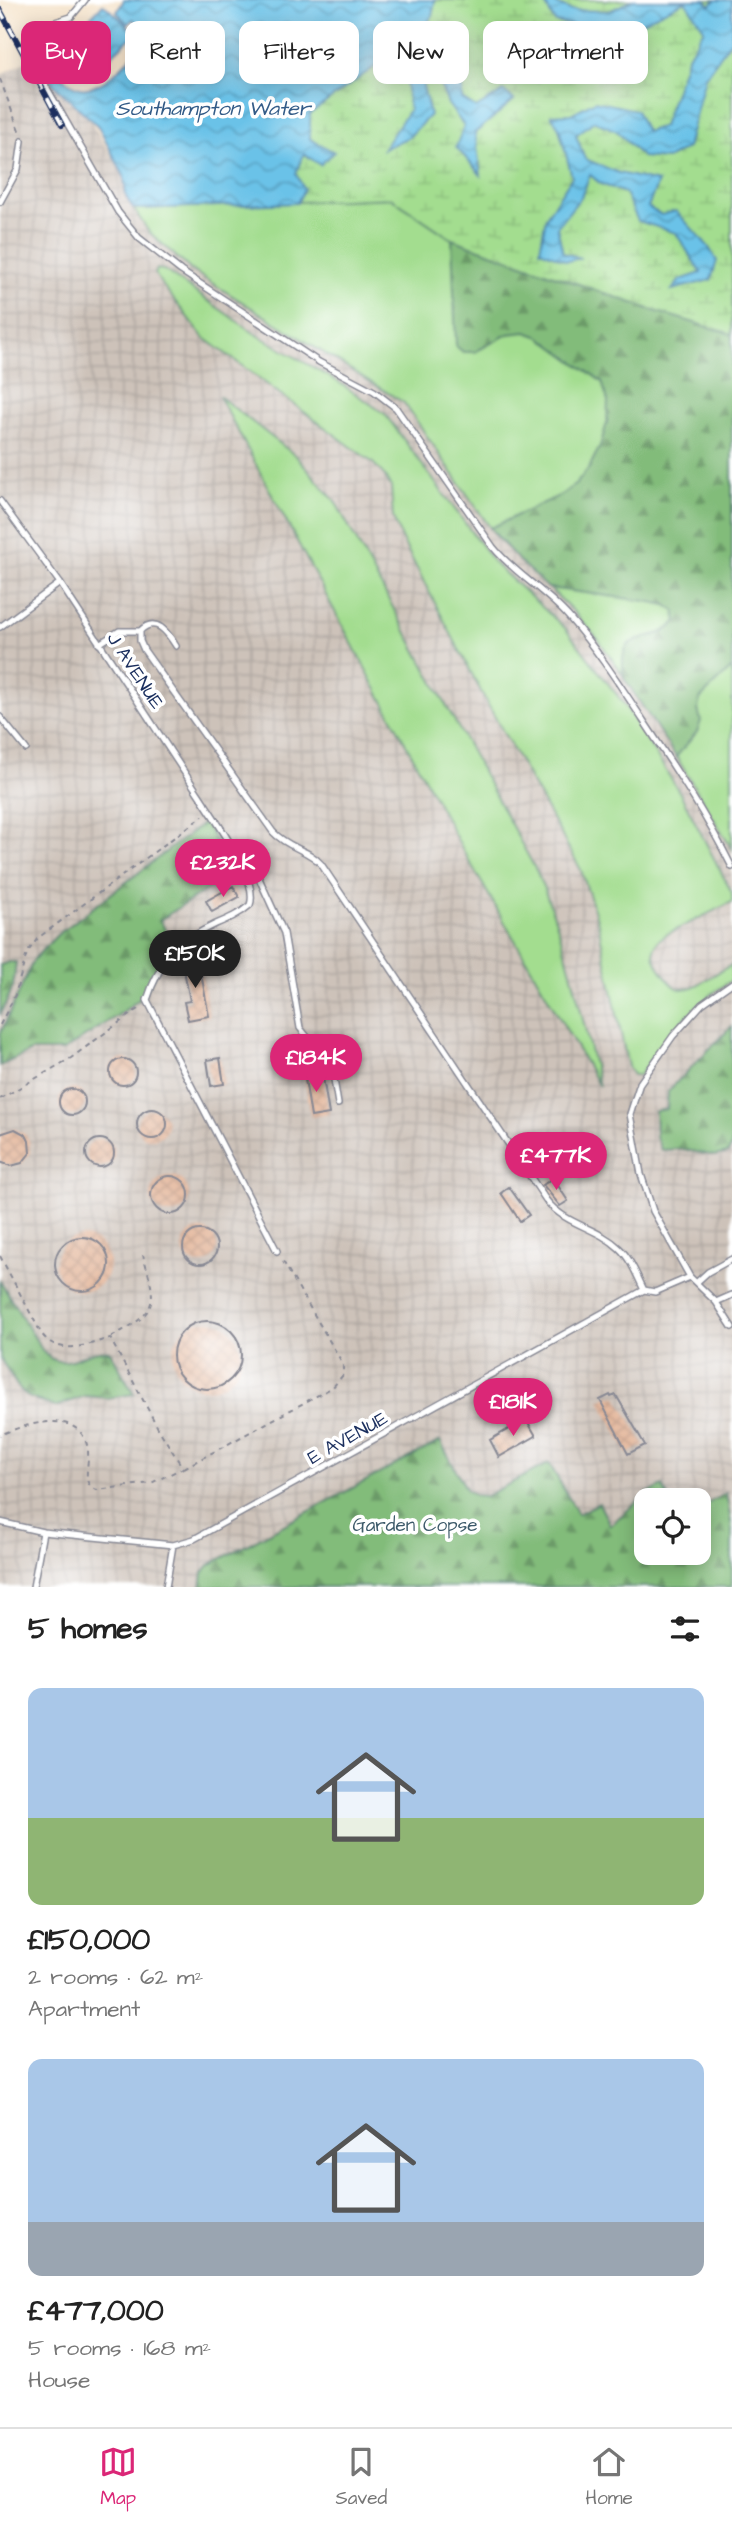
<!DOCTYPE html>
<meta charset="utf-8">
<style>
body{margin:0;font-family:"Architects Daughter",sans-serif;background:#f2f2f2;color:#222;height:100vh;display:flex;flex-direction:column;font-size:26px;white-space:nowrap}
*{box-sizing:border-box;margin:0}
p{font-size:23px;color:#767676}
.icon{flex:none;width:38px;height:38px;fill:none;stroke:currentColor;stroke-width:2;stroke-linecap:round;stroke-linejoin:round}
.map{position:relative;height:1587px;overflow:hidden}
.drawer{display:flex;flex-direction:column;background:#fff;flex:1}
.drawer>*{flex:none}
.guide{position:absolute;left:21px;top:21px;width:691px;height:63px;display:flex;gap:14px}
.fabs{position:absolute;left:634px;top:1488px;display:grid;gap:14px}
.fabs a{display:grid;place-items:center;width:77px;height:77px;border-radius:14px;background:#fff;box-shadow:0 4px 18px #0003;font-size:35px}
.price{position:absolute;translate:-50% -60px;padding:0 16px;border-radius:24px;background:#db2777;color:#fff;font-size:23px;line-height:46px;filter:drop-shadow(0 2px 4px #0008)}
.price::after{content:'';position:absolute;left:50%;top:42px;width:21px;height:16px;margin-left:-10px;background:inherit;clip-path:polygon(0 0,100% 0,50% 100%)}
.price.on{background:#222;color:#fff}
ul{padding:0;list-style:none}
li{display:grid;align-content:center;gap:14px;height:371px;padding:0 28px}
li span{display:grid;place-items:center;height:217px;border-radius:14px;color:#555}
li>.icon{margin-inline-start:auto}
span .icon{width:126px;height:126px;fill:#fffc;stroke-width:1}
li b{font-size:30px}
h2{display:flex;justify-content:space-between;align-items:center;height:84px;padding:0 28px;font-size:30px}
.tag{padding:0 24px;border-radius:14px;background:#fff;box-shadow:0 4px 18px #0003;font-size:24px;line-height:63px}
.tag.on{background:#db2777;color:#fff}
.dock{display:flex;justify-content:space-around;align-items:center;height:98px;border-top:2px solid #e0e0e0;background:#fff;font-size:19px;color:#767676}
.dock a{display:grid;justify-items:center;gap:4px}
.dock .on{color:#db2777}
.map>svg:first-child{display:block}
.industrial{fill:url(#industrial-grid);fill-rule:evenodd}
.green{fill:#a3dd8f;stroke:#5f8676;stroke-width:2}
.forest{fill:url(#forest-firs);stroke:#4e766c;stroke-width:2}
.wetland{fill:url(#wetland-marsh);stroke:#5f8676;stroke-width:2}
.water{fill:url(#water-waves);stroke:#4378a3;stroke-width:2}
.building{fill:url(#building-cross-hatch)}
.lines{fill:none;stroke-linecap:round;stroke-linejoin:round}
.lane-casing{stroke:#888994;stroke-width:8}
.path{stroke:#888994;stroke-width:2;stroke-dasharray:5 5;stroke-linecap:butt}
.lane{stroke:#fff;stroke-width:5}
.rail-casing{stroke:#1b2f5e;stroke-width:6}
.rail{stroke:#fff;stroke-width:3.5;stroke-dasharray:10;stroke-linecap:butt}
.labels{text-anchor:middle;stroke-width:7;stroke-linejoin:round;paint-order:stroke}
.street-label{font-size:19px;fill:#1b2f5e;stroke:#fff}
.park-label{font-size:19px;fill:#3d5a6a;stroke:#fff}
.water-label{font-size:21px;font-style:italic;fill:#335b87;stroke:#fff}
</style>
<div class="map">
<svg width="732" height="1587" viewBox="0 0 732 1587">
<defs>
<pattern id="industrial-grid" width="8" height="8" patternUnits="userSpaceOnUse" patternTransform="scale(1.75)"><rect width="8" height="8" fill="#cdc2b9"/><path d="M0 4h8M4 0v8" fill="none" stroke="#afa7a1"/></pattern>
<pattern id="forest-firs" width="22" height="20" patternUnits="userSpaceOnUse" patternTransform="scale(1.75)"><rect width="22" height="20" fill="#82bc7a"/><path d="M5 1l3.5 6h-7zM16 11l3.5 6h-7z" fill="#6a9967"/></pattern>
<pattern id="wetland-marsh" width="20" height="14" patternUnits="userSpaceOnUse" patternTransform="scale(1.75)"><rect width="20" height="14" fill="#a3dd8f"/><path d="M1 5h8M5 5V1M11 12h8M15 12V8" fill="none" stroke="#8cbe7e"/></pattern>
<pattern id="water-waves" width="16" height="10" patternUnits="userSpaceOnUse" patternTransform="scale(1.75)"><rect width="16" height="10" fill="#6bc2e8"/><path d="M0 5q4-4 8 0t8 0" fill="none" stroke="#579ebf"/></pattern>
<pattern id="building-cross-hatch" width="8" height="8" patternUnits="userSpaceOnUse" patternTransform="scale(1.75)"><rect width="8" height="8" fill="#e3b599"/><path d="M0 0l8 8M0 8l8-8" fill="none" stroke="#c29c86"/></pattern>
</defs>
<rect width="100%" height="100%" fill="#fff"/>
<filter id="ink" filterUnits="userSpaceOnUse"><feTurbulence type="fractalNoise" baseFrequency=".0143" numOctaves="2"/><feDisplacementMap in="SourceGraphic" scale="14" xChannelSelector="R" yChannelSelector="G"/><feConvolveMatrix kernelMatrix="1 2 1 2 8 2 1 2 1" color-interpolation-filters="sRGB"/></filter>
<filter id="wash" filterUnits="userSpaceOnUse"><feTurbulence type="fractalNoise" baseFrequency=".00686" numOctaves="4" result="noise"/><feDisplacementMap in="SourceGraphic" scale="28" xChannelSelector="R" yChannelSelector="G"/><feGaussianBlur stdDeviation="1.57" result="paint"/><feColorMatrix in="noise" values="0 0 0 0 0 0 0 0 0 0 0 0 0 0 0 0 0 1.4 0 .05"/><feComposite in="paint" operator="in"/></filter>
<g filter="url(#wash)">
<rect width="100%" height="100%" fill="#f5e3ca"/>
<path class="industrial" d="M48,50L124,177L128,203L391,198L732,330V1587H0V75ZM646,1500H698V1552H646Z"/>
<path class="green" d="M391,198L452,239L655,311L732,334V849L654,720L598,639L572,610L498,539L404,403L191,270L149,232L133,208Z
M157,269L164,270L254,333L340,383L385,414L495,564L565,628L624,704L680,793L732,893V902L667,934C661,938 655,942 654,951C653,961 671,989 682,989C696,990 718,970 732,965V980C692,1005 666,1036 640,1075H633L628,1067L597,919L581,870L488,705L401,538L393,518L391,487L385,476L373,463L203,337L160,282L155,274Z
M219,396L296,456L335,501L537,872C567,940 581,1014 599,1086L464,852Z"/>
<path class="forest" d="M452,239L655,311L732,334V668L700,699L698,709L701,721L697,732L676,757L624,678C615,622 654,649 677,621L674,610L666,605L645,601L548,588L519,561L490,528L561,495L576,484L589,468L600,446L607,423L608,401L602,382L540,337L526,332L508,334L475,352H463L456,346Z
M205,822C214,839 232,866 217,883L160,920L175,947L161,962L143,996L123,1012L63,1051H31L0,1066V1034L34,959L57,935Z
M9,962H16L13,987L0,1015V965Z
M732,1026V1144L728,1153L715,1156L681,1149L661,1150L656,1137L655,1111L667,1109L668,1091Z
M0,1281L44,1353C66,1375 86,1346 110,1351L134,1394L108,1398L85,1396L55,1407L28,1397L18,1387L0,1358Z
M440,1441L467,1490L474,1495L486,1496L549,1463L578,1514L599,1503L610,1525L648,1493L663,1486L669,1500H646V1552H698V1509L726,1493L732,1528V1587H201L203,1573L209,1565Z"/>
<path class="wetland" d="M124,0H732V334L655,311L452,239L391,198L140,209L133,208L126,197L124,176L98,126L52,83L50,79L53,75H57C63,78 70,84 76,87C104,97 135,51 151,34L133,19L128,24L117,12Z"/>
<path class="water" d="M124,0H435L432,16L418,37L433,63L447,61L462,77V99L476,108L504,91L514,100L475,133L481,175L456,147L464,126L448,104L437,77L422,82L430,115L409,137L383,149L409,110L405,69L381,62L310,114V139L334,152L320,165L304,154L296,174L304,189L297,203L140,209L133,208L126,197L124,176L98,126L52,83L50,78L53,75H57C63,78 70,84 76,87C103,97 135,51 151,34L133,19L128,24L117,12Z
M543,0H549L570,10L609,11L633,0H705L710,6L715,0H732V39L705,77L687,148L667,159L642,157L617,131L594,121L576,135L585,159L619,173L658,182L648,207L661,215L676,211L708,246L717,261L711,280L672,290L680,280L701,273L676,233L638,221L625,193L601,184L590,175L581,197L557,227L563,253L581,258L567,261L540,250L546,217L572,177L559,128L551,115L571,114L595,101L636,110L646,132L663,126L687,58L704,29L685,1L644,21L609,49L603,31L555,22Z
M103,4L136,33L96,69L82,74L65,61L71,54L70,51L48,50L42,41C76,32 80,30 103,4Z"/>
<g id="blocks">
<path class="building" d="M233,886L239,897L212,912L206,901Z
M198,957L209,1016L188,1020L184,1002L190,1001L182,960Z
M220,1058L224,1084L211,1086L207,1060Z
M110 1072a13 13 0 1 1 26 0a13 13 0 1 1-26 0Z
M322,1071L329,1114L311,1117L304,1073Z
M59 1102a13 13 0 1 1 26 0a13 13 0 1 1-26 0Z
M137 1124a15 15 0 1 1 30 0a15 15 0 1 1-30 0Z
M15,1129L26,1135L29,1141L30,1153L22,1163L11,1166L0,1162V1134Z
M86 1153a14 14 0 1 1 28 0a14 14 0 1 1-28 0Z
M151 1195a19 19 0 1 1 38 0a19 19 0 1 1-38 0Z
M553,1178L568,1201L560,1206L543,1185Z
M509,1187L529,1215L520,1221L501,1193Z
M183 1247a17 17 0 1 1 34 0a17 17 0 1 1-34 0Z
M55 1264a27 27 0 1 1 54 0a27 27 0 1 1-54 0Z
M173 1355a34 34 0 1 1 68 0a34 34 0 1 1-68 0Z
M610,1395L611,1397L616,1395L645,1445L628,1454L600,1400Z
M526,1419L536,1436L499,1457L490,1440Z"/>
</g>
</g>
<g filter="url(#ink)">
<use href="#blocks" fill-opacity="0" stroke="#888994" stroke-width="2"/>
<g class="lines">
<defs>
<path id="lane" d="M85,0L71,17L36,28L33,34L32,52L40,76L118,212L139,238L181,271L319,362L374,391L396,408L493,547C514,573 545,590 568,616C596,648 620,685 643,720C675,768 706,815 732,867
M0,202L18,169L22,141
M0,501L60,583L215,819C227,838 258,883 250,905C240,914 228,919 216,924C179,941 159,961 147,1000L277,1251
M0,627L60,583
M140,631C156,615 168,633 176,646
M99,644L119,631H140V641L144,650L273,832C289,849 308,849 321,864L546,1200C565,1225 597,1227 619,1248C631,1259 637,1276 644,1290
M0,717L26,749
M239,861L247,860L252,863L284,933L300,1028L332,1067L338,1104
M732,983L702,1004L673,1036L640,1083L630,1114L641,1174L653,1211L690,1277L716,1302L732,1327
M697,1282L708,1272L732,1259
M716,1302L732,1295
M0,1522L43,1532L173,1545L194,1539L644,1290L655,1292L690,1277
M33,1587L43,1532
M166,1587L173,1545"/>
</defs>
<use href="#lane" class="lane-casing"/>
<path class="path" d="M0,79L20,133
M0,1025L15,995L27,953L38,938L203,816
M0,1099L71,1058L139,1008
M0,1256L41,1333C58,1357 87,1345 110,1338L159,1430L183,1468L151,1483L97,1490C92,1488 88,1485 87,1479C86,1467 90,1457 87,1445C77,1408 25,1424 0,1435
M111,1337C158,1312 158,1305 143,1255
M184,1468L333,1387L343,1375V1364L281,1258"/>
<use href="#lane" class="lane"/>
<defs>
<path id="rail" d="M0,10L62,125"/>
</defs>
<use href="#rail" class="rail-casing"/>
<use href="#rail" class="rail"/>
</g>
</g>
<g class="labels">
<g class="street-label">
<text transform="translate(136 670) rotate(57)" y="7">J AVENUE</text>
<text transform="translate(347 1437) rotate(-29)" y="7">E AVENUE</text>
</g>
<g class="park-label">
<text x="415" y="1531">Garden Copse</text>
</g>
<g class="water-label">
<text x="213" y="115">Southampton Water</text>
</g>
</g>
</svg>
<div class="fabs">
<a><svg class="icon" aria-label="locate" viewBox="0 0 24 24"><circle cx="12" cy="12" r="6"/><path d="M12 2v4M12 18v4M2 12h4M18 12h4"/></svg></a>
</div>
<b class="price" style="left:223px;top:899px">£232K</b>
<b class="price on" style="left:195px;top:990px">£150K</b>
<b class="price" style="left:316px;top:1094px">£184K</b>
<b class="price" style="left:556px;top:1192px">£477K</b>
<b class="price" style="left:513px;top:1438px">£181K</b>
<div class="guide">
<a class="tag on">Buy</a>
<a class="tag">Rent</a>
<a class="tag">Filters</a>
<a class="tag">New</a>
<a class="tag">Apartment</a>
</div>
</div>
<section class="drawer">
<h2>5 homes<svg class="icon" aria-label="filters" viewBox="0 0 24 24"><path d="M4 7h16M4 17h16"/><circle cx="9" cy="7" r="2"/><circle cx="15" cy="17" r="2"/></svg></h2>
<ul>
<li><span style="background:linear-gradient(#a9c7e8 60%,#8fb573 0)"><svg class="icon" aria-label="home" viewBox="0 0 24 24"><path d="M3 11l9-7 9 7M6 9v11h12V9"/></svg></span><div><b>£150,000</b><p>2 rooms · 62 m²</p><p>Apartment</p></div></li>
<li><span style="background:linear-gradient(#a9c7e8 75%,#9aa5b1 0)"><svg class="icon" aria-label="home" viewBox="0 0 24 24"><path d="M3 11l9-7 9 7M6 9v11h12V9"/></svg></span><div><b>£477,000</b><p>5 rooms · 168 m²</p><p>House</p></div></li>
</ul>
</section>
<nav class="dock">
<a class="on"><svg class="icon" aria-label="map" viewBox="0 0 24 24"><path d="M3 6l6-2 6 2 6-2v14l-6 2-6-2-6 2zM9 4v14M15 6v14"/></svg>Map</a>
<a><svg class="icon" aria-label="saved" viewBox="0 0 24 24"><path d="M7 4h10v16l-5-4-5 4z"/></svg>Saved</a>
<a><svg class="icon" aria-label="home" viewBox="0 0 24 24"><path d="M3 11l9-7 9 7M6 9v11h12V9"/></svg>Home</a>
</nav>
